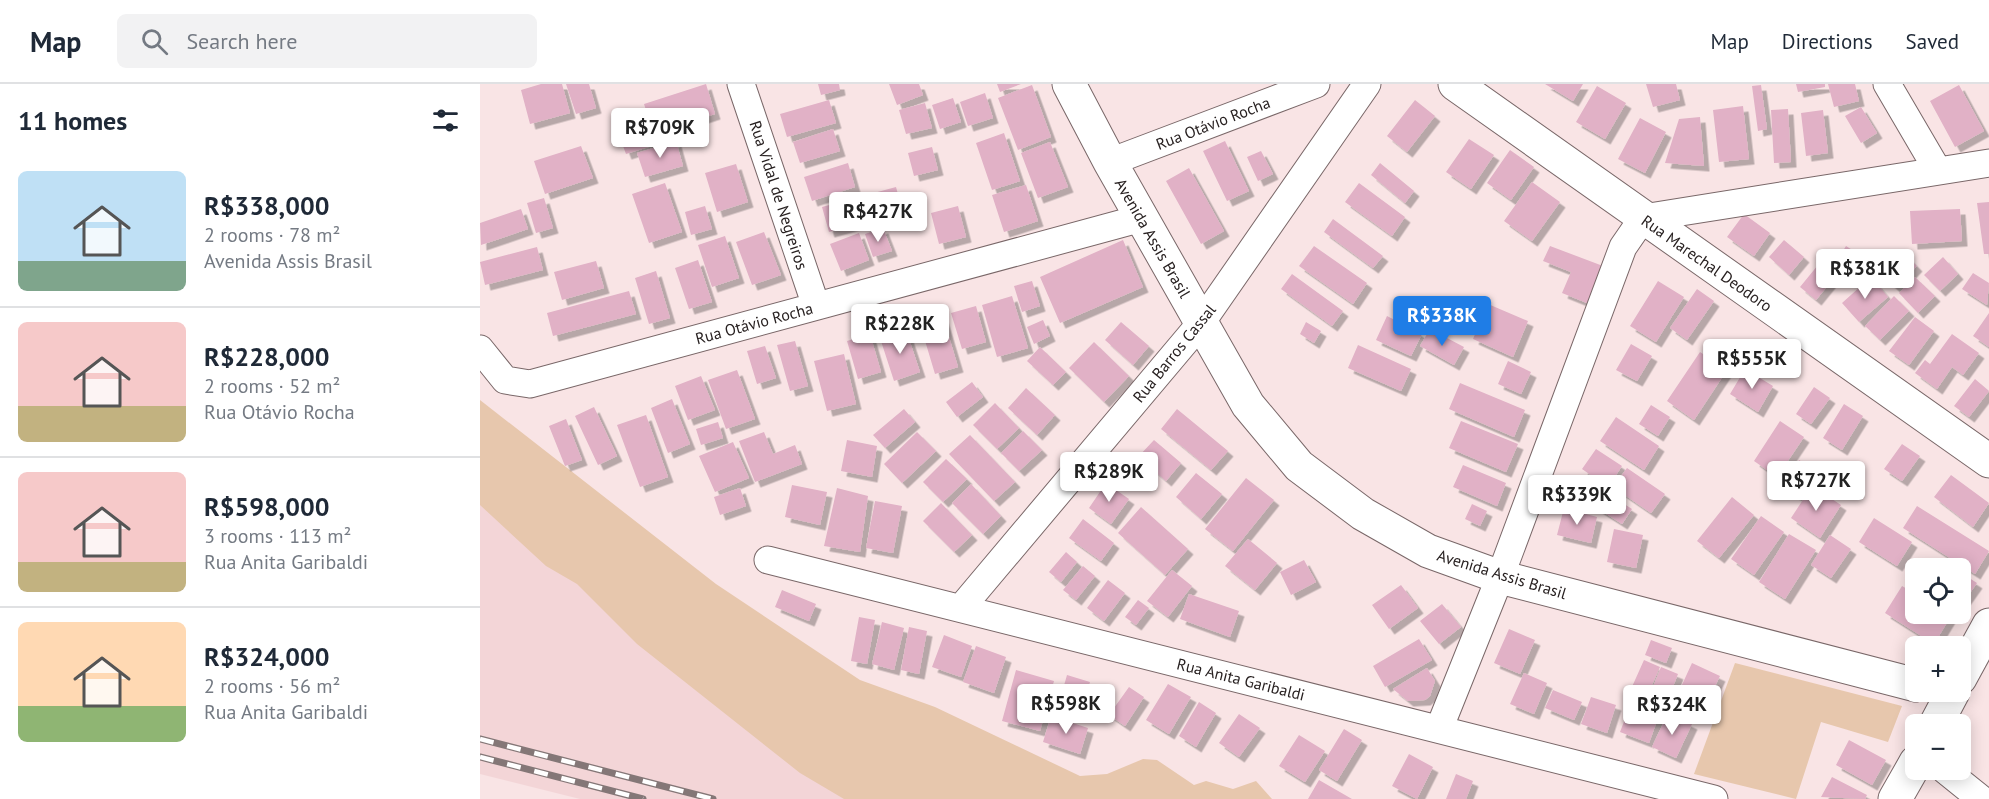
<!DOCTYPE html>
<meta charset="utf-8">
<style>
body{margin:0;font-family:"PT Sans",sans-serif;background:#f2f2f3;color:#1f2937;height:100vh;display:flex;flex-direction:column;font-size:22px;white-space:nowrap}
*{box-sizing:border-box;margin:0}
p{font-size:20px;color:#747a83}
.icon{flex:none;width:33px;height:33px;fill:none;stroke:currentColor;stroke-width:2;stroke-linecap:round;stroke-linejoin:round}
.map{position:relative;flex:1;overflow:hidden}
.sheet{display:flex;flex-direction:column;background:#fff;width:480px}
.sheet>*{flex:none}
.tools{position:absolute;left:1425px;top:474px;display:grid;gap:12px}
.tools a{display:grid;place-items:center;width:66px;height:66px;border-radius:9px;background:#fff;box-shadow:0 3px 15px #0003;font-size:30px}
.price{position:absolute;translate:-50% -51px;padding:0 14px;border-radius:6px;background:#fff;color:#222;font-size:20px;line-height:39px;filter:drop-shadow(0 2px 3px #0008)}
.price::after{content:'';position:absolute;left:50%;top:36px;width:18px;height:14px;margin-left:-9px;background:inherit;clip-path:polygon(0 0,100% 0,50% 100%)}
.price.current{background:#1f7de6;color:#fff}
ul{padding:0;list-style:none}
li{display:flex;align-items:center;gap:18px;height:150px;padding:0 18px}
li+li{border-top:2px solid #e0e1e3}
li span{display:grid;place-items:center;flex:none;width:168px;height:120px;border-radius:9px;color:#555}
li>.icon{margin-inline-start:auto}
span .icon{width:72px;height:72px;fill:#fffc;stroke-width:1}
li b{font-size:26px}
h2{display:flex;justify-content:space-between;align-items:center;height:72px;padding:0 18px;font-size:26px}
header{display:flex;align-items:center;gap:36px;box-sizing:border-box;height:84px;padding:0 30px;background:#fff;border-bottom:2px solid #e0e1e3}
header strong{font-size:28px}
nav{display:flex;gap:33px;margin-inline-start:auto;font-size:21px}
.search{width:420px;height:54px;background:#f2f2f3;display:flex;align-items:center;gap:15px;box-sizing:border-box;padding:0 21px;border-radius:9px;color:#747a83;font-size:22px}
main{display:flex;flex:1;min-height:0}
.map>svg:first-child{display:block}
.built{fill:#f3d5d7}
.green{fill:#e7c7ad}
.building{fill:#e1b1c6;filter:url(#shadow)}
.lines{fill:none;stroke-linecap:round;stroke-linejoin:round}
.street-casing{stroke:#796768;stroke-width:29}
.secondary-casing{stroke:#796768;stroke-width:35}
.street{stroke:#fff;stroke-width:27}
.secondary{stroke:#fff;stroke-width:33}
.rail-casing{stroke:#847777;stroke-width:7}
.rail{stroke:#fff;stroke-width:4.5;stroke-dasharray:14;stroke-linecap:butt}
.labels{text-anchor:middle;stroke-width:5;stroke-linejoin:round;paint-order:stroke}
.street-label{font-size:16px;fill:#282121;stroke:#fff}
</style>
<header>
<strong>Map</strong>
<div class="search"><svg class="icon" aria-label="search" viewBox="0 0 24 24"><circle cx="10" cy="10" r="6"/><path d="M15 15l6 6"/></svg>Search here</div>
<nav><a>Map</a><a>Directions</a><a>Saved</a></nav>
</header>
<main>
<section class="sheet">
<h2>11 homes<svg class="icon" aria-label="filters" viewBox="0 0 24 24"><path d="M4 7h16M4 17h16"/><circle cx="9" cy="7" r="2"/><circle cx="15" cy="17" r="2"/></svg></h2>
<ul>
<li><span style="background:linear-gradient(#bfe0f5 75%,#7fa58c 0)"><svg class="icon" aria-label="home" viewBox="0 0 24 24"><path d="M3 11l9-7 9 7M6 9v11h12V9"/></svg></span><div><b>R$338,000</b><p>2 rooms · 78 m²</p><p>Avenida Assis Brasil</p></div></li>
<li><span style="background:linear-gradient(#f6c9c9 70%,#c2b280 0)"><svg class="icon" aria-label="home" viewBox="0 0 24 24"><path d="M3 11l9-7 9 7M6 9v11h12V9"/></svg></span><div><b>R$228,000</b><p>2 rooms · 52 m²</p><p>Rua Otávio Rocha</p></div></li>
<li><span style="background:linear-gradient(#f6c9c9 75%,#c2b280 0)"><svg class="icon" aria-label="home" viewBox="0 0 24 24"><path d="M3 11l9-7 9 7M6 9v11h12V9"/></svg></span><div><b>R$598,000</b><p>3 rooms · 113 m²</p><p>Rua Anita Garibaldi</p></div></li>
<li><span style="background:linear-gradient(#ffd9b3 70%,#8fb573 0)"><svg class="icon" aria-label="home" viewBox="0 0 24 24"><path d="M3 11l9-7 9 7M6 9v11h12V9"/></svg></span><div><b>R$324,000</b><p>2 rooms · 56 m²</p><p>Rua Anita Garibaldi</p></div></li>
</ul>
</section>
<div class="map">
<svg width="1509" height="715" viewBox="0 0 1509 715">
<defs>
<filter id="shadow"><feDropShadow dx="5.5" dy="5.5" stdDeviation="0" flood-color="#0004"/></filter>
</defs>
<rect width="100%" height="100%" fill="#f9e4e5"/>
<path class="built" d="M0,402L413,715H100L0,690Z"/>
<path class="green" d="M0,316L236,500L380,596L455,623L600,692L627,690L663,675L677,676L714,701L726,697L753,705L776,697L792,715H364L320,689L157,560L97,500L66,482L0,421Z
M1255,579L1422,622L1408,658L1341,638L1316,715L1214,690Z"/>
<path class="building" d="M61,0H82L90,29L50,40L41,6Z
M86,0H109L116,24L96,30Z
M226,0L235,30L174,50L164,20Z
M338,0H359L360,6L341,11Z
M409,0H439L443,11L417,21Z
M517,0H541L520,8Z
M1065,0H1103L1093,17Z
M1166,0H1196L1200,16L1173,23Z
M1316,0H1345V3L1318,8Z
M1348,0H1375L1379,17L1354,23Z
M552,1L571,53L538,66L518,14Z
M1281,1L1287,45L1278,47L1272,2Z
M1479,1L1504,47L1475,63L1450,17Z
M1117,2L1146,19L1125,55L1096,38Z
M505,9L513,34L488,42L480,18Z
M473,14L481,38L460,45L452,21Z
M349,16L356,39L307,53L300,30Z
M935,16L955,32L927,68L907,52Z
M445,19L452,44L426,50L419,26Z
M1263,22L1269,75L1239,78L1233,26Z
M1381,23L1397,49L1381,59L1365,32Z
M1308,25L1311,78L1294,79L1291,26Z
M1343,26L1348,69L1326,72L1321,29Z
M1220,33L1224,82L1185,79L1199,35Z
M1160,34L1186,48L1165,89L1138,75Z
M353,45L360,67L320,79L313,58Z
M188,48L191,56L146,70L143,62Z
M524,49L540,97L512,106L496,59Z
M989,55L1014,71L991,105L966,88Z
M196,57L203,82L165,93L157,69Z
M745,57L769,107L747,117L723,67Z
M570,58L588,103L558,114L541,69Z
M101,62L113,94L65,110L54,77Z
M452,63L458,86L434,92L428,69Z
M1030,66L1054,83L1031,116L1007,99Z
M781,67L793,90L778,97L767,73Z
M368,79L375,103L332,117L324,93Z
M900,79L934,107L925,119L891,91Z
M256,80L268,118L237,128L225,89Z
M709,84L744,147L721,160L686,97Z
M1052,98L1080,118L1052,157L1024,137Z
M185,99L202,148L169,159L152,110Z
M879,99L925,133L912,152L865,118Z
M546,101L558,137L524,148L512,111Z
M416,103L423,128L349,148L342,123Z
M64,114L73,144L56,149L47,119Z
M1509,118V170H1504L1497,119Z
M225,122L232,145L211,151L205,128Z
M478,122L486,153L459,160L451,129Z
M41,125L48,145L1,161L0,139Z
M1480,125L1482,157L1432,160L1430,127Z
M1264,130L1290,149L1274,172L1247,153Z
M853,135L903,172L893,184L844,148Z
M403,144L412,167L393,173L385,150Z
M284,148L301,191L272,201L256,158Z
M379,149L389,176L361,187L350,160Z
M245,152L259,194L232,203L218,161Z
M643,156L663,203L580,239L560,193Z
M1304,156L1324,173L1309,191L1289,173Z
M834,162L887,199L873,220L819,182Z
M1070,162L1123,182L1107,219L1082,209L1091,188L1063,177Z
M1366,162L1393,179L1382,197L1355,180Z
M57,163L63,186L5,201L0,178Z
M1424,169L1437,182L1416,204L1402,192Z
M1463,173L1478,190L1460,207L1444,191Z
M218,176L232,218L209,225L195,184Z
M116,177L124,204L82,216L74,188Z
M1338,181L1354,194L1336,216L1320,203Z
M176,187L190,234L169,240L155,194Z
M1493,189L1509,199L1507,221L1482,205Z
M812,190L863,227L852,242L801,205Z
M1391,193L1408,213L1379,238L1362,219Z
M1435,193L1455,212L1438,229L1419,209Z
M552,197L560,222L542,228L534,202Z
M1178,197L1204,213L1176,258L1150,242Z
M1217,205L1234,217L1207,256L1190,244Z
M149,207L156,230L73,252L67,229Z
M532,212L548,264L517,273L502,221Z
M1414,212L1429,227L1400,256L1385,242Z
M1008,220L1048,237L1033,273L993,255Z
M496,222L506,258L482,265L471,229Z
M1509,229V263L1493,252Z
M907,232L942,250L931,272L896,256Z
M463,233L478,283L455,290L440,240Z
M1435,233L1454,247L1429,281L1409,267Z
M563,236L570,252L554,260L547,243Z
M641,238L669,262L653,281L625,256Z
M826,238L841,247L834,259L820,250Z
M950,245L984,263L974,281L940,262Z
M426,246L440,288L414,297L400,254Z
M390,250L401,288L378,295L367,257Z
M1472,250L1499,269L1483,291L1472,283L1457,305L1435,289L1445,276L1450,280Z
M315,257L328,302L310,307L297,261Z
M614,258L649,292L624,318L589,284Z
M1151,260L1172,272L1157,297L1136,286Z
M878,261L931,285L921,307L868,284Z
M285,262L296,294L277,300L267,267Z
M560,263L586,288L573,301L547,277Z
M1220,268L1247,286L1214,336L1187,317Z
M364,270L376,320L347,327L334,277Z
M1028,277L1051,288L1041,310L1018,300Z
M1265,285L1293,302L1278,328L1250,310Z
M257,286L275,335L246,345L228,296Z
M221,292L235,326L208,336L195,302Z
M1495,295L1509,307L1489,333L1474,322Z
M492,298L503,313L477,333L466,318Z
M980,299L1045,326L1034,353L969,325Z
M1334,303L1350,314L1331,340L1316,330Z
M546,304L575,331L557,351L528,324Z
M192,315L210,360L188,369L171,324Z
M515,319L539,344L517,365L493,341Z
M1364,320L1383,332L1362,366L1343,354Z
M1171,321L1190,333L1178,352L1159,340Z
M114,323L137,372L118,381L95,332Z
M424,325L435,338L405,364L393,351Z
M697,325L748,367L731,386L681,345Z
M166,331L188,393L160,403L137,341Z
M1136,333L1179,362L1164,386L1120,357Z
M86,335L102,376L85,382L69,342Z
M981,337L1038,360L1026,388L969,364Z
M1300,337L1324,353L1297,393L1274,377Z
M238,338L243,354L221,361L216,345Z
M543,347L562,366L539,387L521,369Z
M284,348L293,370L315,361L322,380L275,398L259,357Z
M437,348L456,367L422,399L404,380Z
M490,351L535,398L514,417L469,370Z
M367,356L397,362L392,393L361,387Z
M674,356L701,379L686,397L658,373Z
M253,358L269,394L235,408L219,372Z
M1422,360L1440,372L1422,397L1404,385Z
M1116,365L1142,382L1128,403L1102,385Z
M466,375L487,395L463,418L443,398Z
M1319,376L1334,385L1317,412L1302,403Z
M983,381L1026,399L1017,422L973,403Z
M1147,384L1185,410L1171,429L1133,403Z
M716,389L742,410L721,435L696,413Z
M1471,391L1509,419L1493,443L1454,413Z
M1102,393L1152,425L1142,440L1092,408Z
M766,394L794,416L753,467L725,445Z
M626,399L649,415L631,440L609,424Z
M491,400L521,432L503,450L472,419Z
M312,401L347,408L340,441L305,433Z
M1332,402L1361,421L1340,454L1311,434Z
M260,404L266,422L240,431L234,413Z
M357,404L388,412L380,468L344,462Z
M1252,413L1274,431L1239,474L1217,457Z
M395,417L422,422L413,469L386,464Z
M461,419L492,451L474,468L443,437Z
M992,420L1007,427L1000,442L985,435Z
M1437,422L1509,467L1495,490L1423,444Z
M661,423L708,465L685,491L638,449Z
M1084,424L1117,433L1111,459L1077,451Z
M1281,432L1304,448L1274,491L1251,475Z
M1394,434L1432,458L1417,482L1379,458Z
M603,435L634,459L621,477L589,454Z
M1134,445L1163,451L1156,484L1127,478Z
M1309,450L1336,466L1305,515L1279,498Z
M1350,451L1371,465L1351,494L1331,481Z
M768,455L797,479L775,506L745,482Z
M586,468L597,478L581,498L569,488Z
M1459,474L1475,484H1452Z
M824,476L836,498L811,511L800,488Z
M603,482L615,492L596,516L583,506Z
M692,486L712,502L688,533L667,517Z
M1480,488L1497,499L1480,523Z
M628,496L645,509L624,537L607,524Z
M921,501L938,524L909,545L892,521Z
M1422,502L1436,510V530H1466L1471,532L1454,560L1405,529Z
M302,506L336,520L329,537L295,523Z
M709,510L759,527L750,553L700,535Z
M658,516L669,524L656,541L645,533Z
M962,520L981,543L959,560L940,537Z
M379,533L395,536L387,580L371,577Z
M402,538L424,544L414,586L392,580Z
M429,543L447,547L439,590L421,586Z
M1029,545L1055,556L1040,590L1014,579Z
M464,551L492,562L481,593L452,583Z
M939,555L952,576L905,603L893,582Z
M1171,556L1192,564L1186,579L1165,571Z
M496,562L526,573L514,609L483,598Z
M1164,576L1180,583L1167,612L1151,605Z
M1212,579L1240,592L1222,629L1195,616Z
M1181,583L1198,590L1186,620L1169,613Z
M947,584L955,597L950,612L945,616L928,617L913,605Z
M536,586L574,597L560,647L522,637Z
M1044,589L1067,599L1054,630L1030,620Z
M587,591L610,598L600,633L577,626Z
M688,600L711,613L689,650L666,636Z
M649,603L664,613L645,642L629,631Z
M1073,606L1102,618L1094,636L1065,624Z
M1154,612L1182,623L1169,659L1140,648Z
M1111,613L1136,621L1127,649L1101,640Z
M719,618L736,629L716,663L699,652Z
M1188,629L1212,640L1196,674L1172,663Z
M759,630L780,644L759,673L739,659Z
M571,632L608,644L600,670L563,658Z
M864,645L882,656L857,697L839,686Z
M819,651L845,667L825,698L799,682Z
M1369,656L1406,676L1392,701L1356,681Z
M929,670L953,683L937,715L912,702Z
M976,690L993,697L986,715H966Z
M1352,693L1387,711L1385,715L1341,713Z
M839,696L872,715H828Z"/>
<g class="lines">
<defs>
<path id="street" d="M261,0L336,222
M1407,0L1458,87
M630,78L836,0
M0,265L25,296L50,300L662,134
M288,476L1234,715
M481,524L721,239L887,0
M959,645L1020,493L1143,163L1163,134L1509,79
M1465,686L1501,715"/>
<path id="secondary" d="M589,0L630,78L768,321L819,382L883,430L948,467L1020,493L1436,601
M975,0L1509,377
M1480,594L1509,541
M1456,640L1473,608
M1415,715L1436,678"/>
</defs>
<use href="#street" class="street-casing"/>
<use href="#secondary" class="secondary-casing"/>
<use href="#street" class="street"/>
<use href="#secondary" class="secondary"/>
<defs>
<path id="rail" d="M0,655L233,715
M0,673L163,715"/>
</defs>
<use href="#rail" class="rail-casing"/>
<use href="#rail" class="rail"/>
</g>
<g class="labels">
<g class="street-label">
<text transform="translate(733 39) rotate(-21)" y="6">Rua Otávio Rocha</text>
<text transform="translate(299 111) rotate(72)" y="6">Rua Vidal de Negreiros</text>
<text transform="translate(673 154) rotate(60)" y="6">Avenida Assis Brasil</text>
<text transform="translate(1227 179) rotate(35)" y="6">Rua Marechal Deodoro</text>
<text transform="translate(274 239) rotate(-15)" y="6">Rua Otávio Rocha</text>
<text transform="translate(694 269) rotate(-51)" y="6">Rua Barros Cassal</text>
<text transform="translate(1022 490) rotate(17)" y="6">Avenida Assis Brasil</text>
<text transform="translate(761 595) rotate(14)" y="6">Rua Anita Garibaldi</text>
</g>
</g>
</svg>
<div class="tools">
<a><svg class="icon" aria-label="locate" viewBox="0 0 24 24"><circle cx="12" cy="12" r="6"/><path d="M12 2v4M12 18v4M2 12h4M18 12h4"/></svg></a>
<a>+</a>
<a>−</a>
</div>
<b class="price" style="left:180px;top:75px">R$709K</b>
<b class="price" style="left:398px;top:159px">R$427K</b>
<b class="price" style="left:1385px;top:216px">R$381K</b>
<b class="price current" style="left:962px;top:263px">R$338K</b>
<b class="price" style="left:420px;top:271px">R$228K</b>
<b class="price" style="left:1272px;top:306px">R$555K</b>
<b class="price" style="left:629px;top:419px">R$289K</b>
<b class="price" style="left:1336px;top:428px">R$727K</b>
<b class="price" style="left:1097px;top:442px">R$339K</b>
<b class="price" style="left:586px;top:651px">R$598K</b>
<b class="price" style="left:1192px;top:652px">R$324K</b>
</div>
</main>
